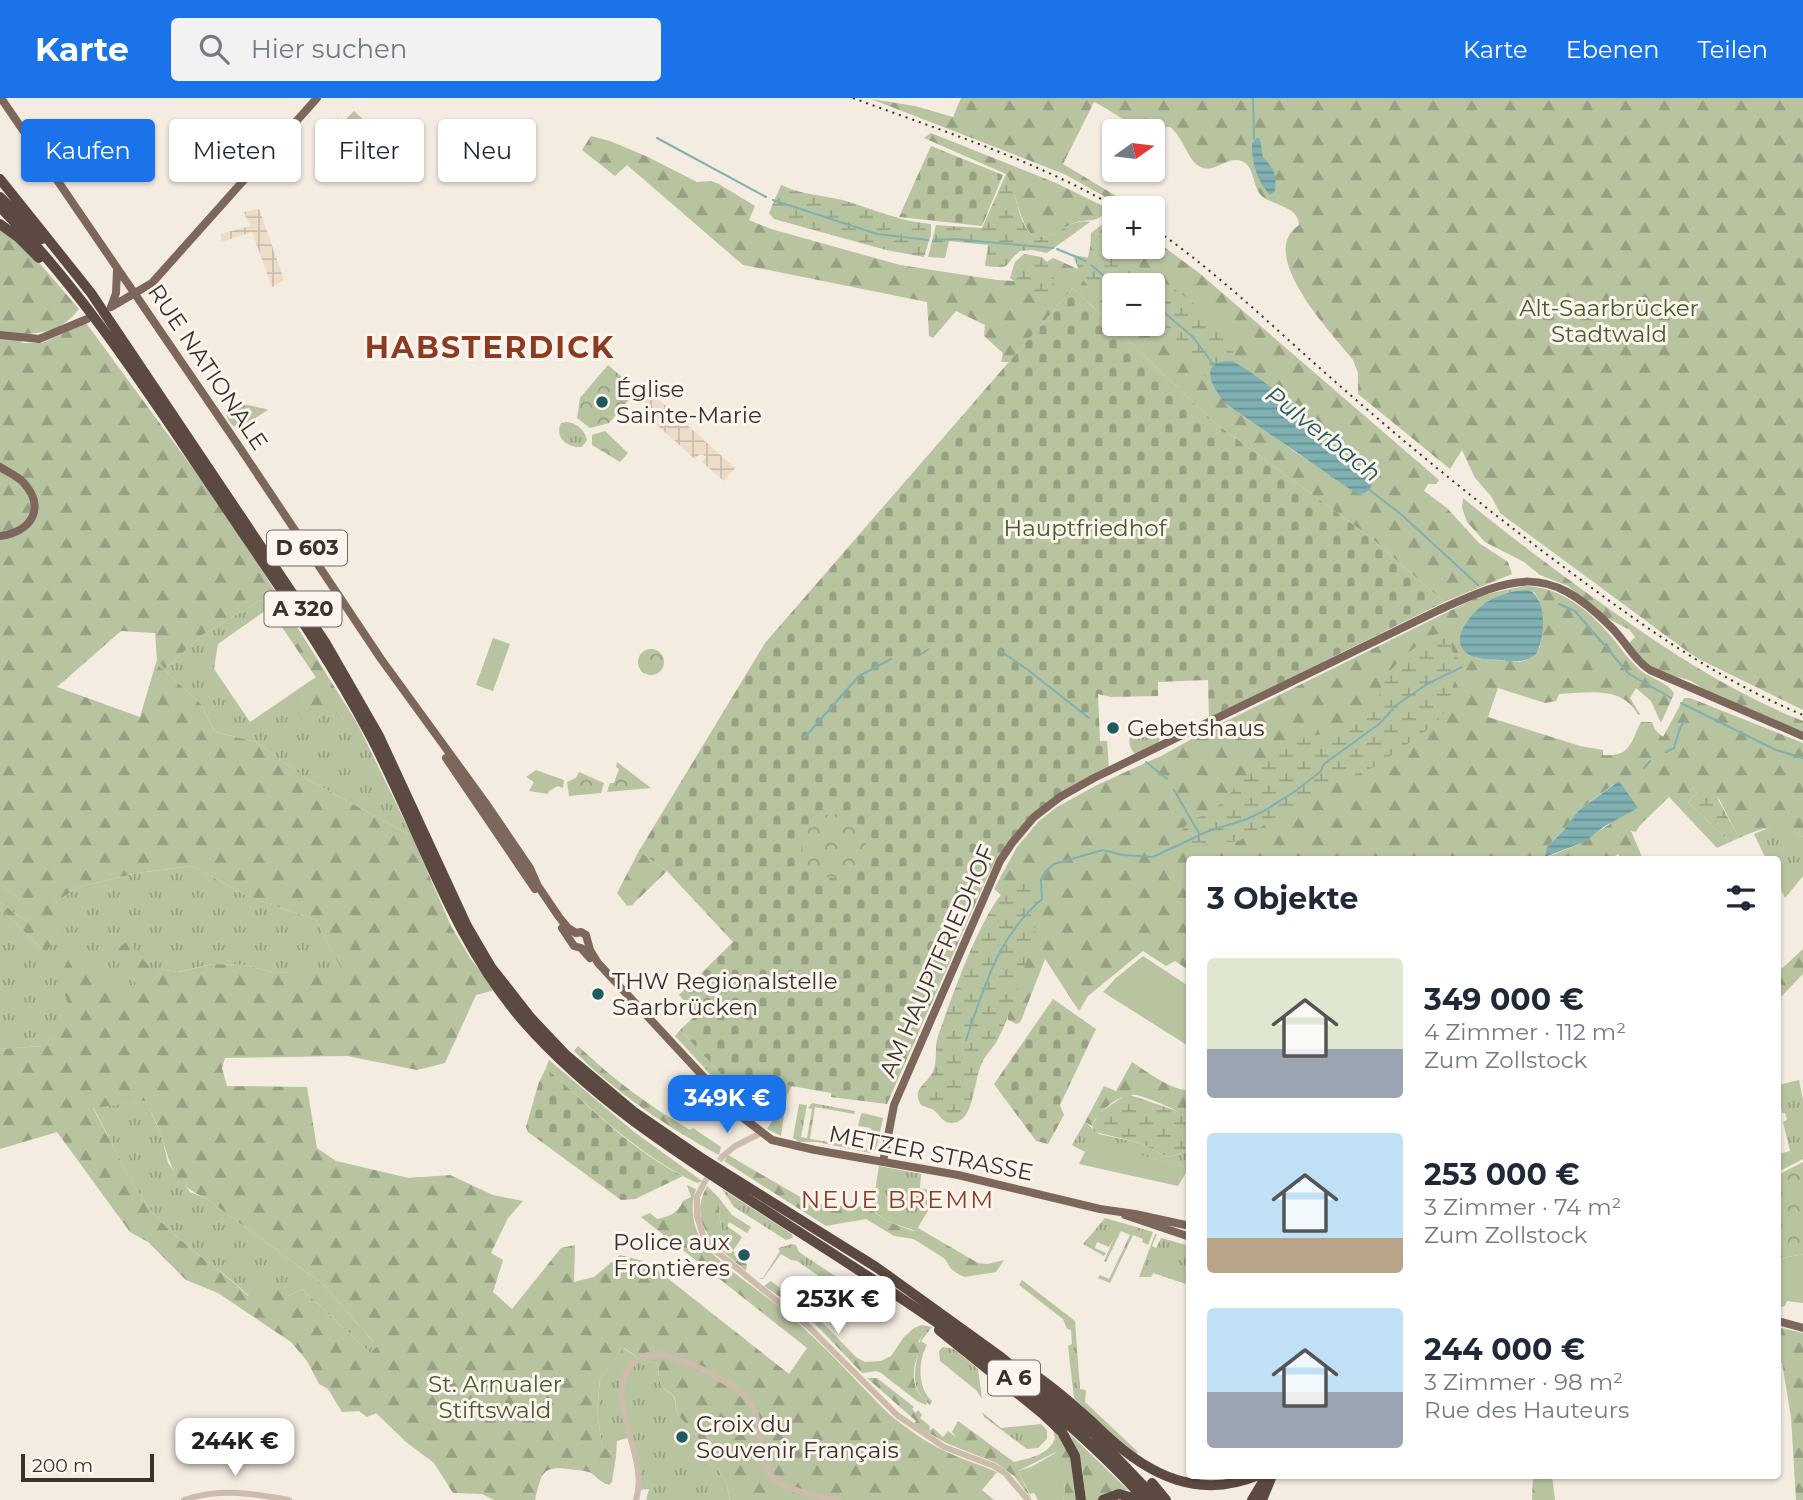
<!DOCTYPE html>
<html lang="de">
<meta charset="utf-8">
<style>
body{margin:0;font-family:Montserrat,sans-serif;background:#f2f2f3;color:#1f2937;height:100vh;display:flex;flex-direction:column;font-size:26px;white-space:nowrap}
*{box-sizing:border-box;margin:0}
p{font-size:23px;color:#747a83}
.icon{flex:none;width:38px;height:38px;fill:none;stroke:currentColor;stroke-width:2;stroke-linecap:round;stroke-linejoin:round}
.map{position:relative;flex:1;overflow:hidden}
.details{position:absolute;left:1186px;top:758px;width:595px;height:623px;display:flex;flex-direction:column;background:#fff;border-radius:7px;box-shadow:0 2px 5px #0004}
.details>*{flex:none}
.top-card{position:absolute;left:21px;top:21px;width:665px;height:63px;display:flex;gap:14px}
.needle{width:46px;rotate:76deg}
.controls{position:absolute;left:1102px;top:21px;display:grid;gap:14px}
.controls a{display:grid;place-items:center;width:63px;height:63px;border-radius:7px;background:#fff;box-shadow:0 2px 5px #0004;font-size:35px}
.scale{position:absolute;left:21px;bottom:18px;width:133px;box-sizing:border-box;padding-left:7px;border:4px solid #3b302b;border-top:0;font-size:19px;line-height:24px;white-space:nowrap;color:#3b302b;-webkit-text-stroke:5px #fbf5ee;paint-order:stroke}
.price{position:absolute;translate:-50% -60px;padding:0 16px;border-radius:14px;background:#fff;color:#222;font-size:23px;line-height:46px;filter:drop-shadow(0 2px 4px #0008)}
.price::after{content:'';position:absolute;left:50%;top:42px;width:21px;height:16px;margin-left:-10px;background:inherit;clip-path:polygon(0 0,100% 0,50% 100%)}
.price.current{background:#1a73e8;color:#fff}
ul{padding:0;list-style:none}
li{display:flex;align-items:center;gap:21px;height:175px;padding:0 21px}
li span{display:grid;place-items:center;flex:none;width:196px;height:140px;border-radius:7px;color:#555}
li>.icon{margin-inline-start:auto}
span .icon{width:84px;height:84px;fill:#fffc;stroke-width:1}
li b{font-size:30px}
h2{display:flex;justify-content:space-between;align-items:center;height:84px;padding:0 21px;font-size:30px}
.pill{padding:0 24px;border-radius:7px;background:#fff;box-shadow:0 2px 5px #0004;font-size:24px;line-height:63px}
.pill.current{background:#1a73e8;color:#fff}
header{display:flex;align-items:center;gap:42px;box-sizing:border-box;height:98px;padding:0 35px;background:#1a73e8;color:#fff}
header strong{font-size:33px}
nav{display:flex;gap:38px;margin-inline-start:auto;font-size:24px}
.search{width:490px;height:63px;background:#f2f2f3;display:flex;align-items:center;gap:18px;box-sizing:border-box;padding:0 24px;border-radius:7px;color:#747a83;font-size:26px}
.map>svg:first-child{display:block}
.grass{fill:url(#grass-tufts)}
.forest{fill:url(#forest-firs);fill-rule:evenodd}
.wetland{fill:url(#wetland-marsh)}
.cemetery{fill:url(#cemetery-stones)}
.park{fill:url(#park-crowns)}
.garden{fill:#b8c4a0}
.plaza{fill:url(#plaza-grid)}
.water{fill:url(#water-rules)}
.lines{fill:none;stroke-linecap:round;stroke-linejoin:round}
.stream{stroke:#7fb0b2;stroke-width:2}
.minor-tunnel{stroke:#cfc6bd;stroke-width:6;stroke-dasharray:6 3;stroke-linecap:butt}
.minor{stroke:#cdbbac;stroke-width:6}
.major{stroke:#7d675c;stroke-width:8}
.highway{stroke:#5c4a42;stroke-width:10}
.rail{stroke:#3b302b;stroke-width:2;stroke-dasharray:2 5;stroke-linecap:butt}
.poi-dot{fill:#1f5a5e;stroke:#fbf5ee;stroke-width:2.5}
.labels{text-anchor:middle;stroke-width:6;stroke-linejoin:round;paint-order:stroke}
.shield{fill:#fbf5ee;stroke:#756b66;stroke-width:2}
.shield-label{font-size:21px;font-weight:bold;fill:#3b302b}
.park-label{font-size:23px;fill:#4a5a2e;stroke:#fbf5ee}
.street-label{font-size:23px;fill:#3b302b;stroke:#fbf5ee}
.poi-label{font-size:23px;fill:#3b302b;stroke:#fbf5ee;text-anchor:start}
.water-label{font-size:24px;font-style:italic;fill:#1f5a5e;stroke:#fbf5ee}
.neighbourhood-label{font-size:24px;letter-spacing:2px;fill:#8c3b22;stroke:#fbf5ee}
.district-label{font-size:30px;font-weight:bold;letter-spacing:2px;fill:#8c3b22;stroke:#fbf5ee}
</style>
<header>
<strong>Karte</strong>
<div class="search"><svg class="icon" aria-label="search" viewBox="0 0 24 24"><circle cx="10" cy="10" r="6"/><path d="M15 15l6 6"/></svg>Hier suchen</div>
<nav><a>Karte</a><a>Ebenen</a><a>Teilen</a></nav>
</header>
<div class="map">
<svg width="1803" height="1402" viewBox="0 0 1803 1402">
<defs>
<pattern id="grass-tufts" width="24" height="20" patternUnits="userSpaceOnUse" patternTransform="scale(1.75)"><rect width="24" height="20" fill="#b8c4a0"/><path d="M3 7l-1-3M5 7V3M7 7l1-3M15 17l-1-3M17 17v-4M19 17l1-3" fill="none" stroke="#97a083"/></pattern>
<pattern id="forest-firs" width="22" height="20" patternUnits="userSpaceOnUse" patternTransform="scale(1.75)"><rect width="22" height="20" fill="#b8c4a0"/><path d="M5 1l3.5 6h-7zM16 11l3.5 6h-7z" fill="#97a083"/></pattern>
<pattern id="wetland-marsh" width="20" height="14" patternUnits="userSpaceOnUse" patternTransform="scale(1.75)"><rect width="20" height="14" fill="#b8c4a0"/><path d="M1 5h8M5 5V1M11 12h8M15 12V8" fill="none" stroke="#97a083"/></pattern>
<pattern id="cemetery-stones" width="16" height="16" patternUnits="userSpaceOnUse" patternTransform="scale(1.75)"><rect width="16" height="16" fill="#b8c4a0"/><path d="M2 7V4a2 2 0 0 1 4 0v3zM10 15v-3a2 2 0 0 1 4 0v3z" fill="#97a083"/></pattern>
<pattern id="park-crowns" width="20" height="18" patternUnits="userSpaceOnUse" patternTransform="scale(1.75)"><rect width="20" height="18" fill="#b8c4a0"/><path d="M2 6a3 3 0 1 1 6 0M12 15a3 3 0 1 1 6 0" fill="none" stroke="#97a083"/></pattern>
<pattern id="plaza-grid" width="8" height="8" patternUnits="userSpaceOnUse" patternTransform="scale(1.75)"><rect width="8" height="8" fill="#ecdcc8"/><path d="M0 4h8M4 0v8" fill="none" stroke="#cbbdac"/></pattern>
<pattern id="water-rules" width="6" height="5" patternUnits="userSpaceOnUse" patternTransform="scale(1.75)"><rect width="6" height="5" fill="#7fb0b2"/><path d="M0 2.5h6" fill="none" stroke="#699091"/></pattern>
</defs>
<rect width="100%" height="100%" fill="#f4ebe1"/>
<path class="grass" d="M354,13L368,26L372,22L380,30L356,53L365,62L355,73L339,58L343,53L334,45L338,40L330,31L338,20L343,24Z
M229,303L266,311L268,312L241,329H235C226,324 224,312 229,303Z
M566,324C577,325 584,331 587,342L582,349C568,350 554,340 561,325Z
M261,502L269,510L218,546L214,571L250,624L316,579L320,584L292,608L330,606L349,632L357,625L412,738L305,680L256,644L215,634L200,605L156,565L157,562L166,570L202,537Z
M1138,632L1157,633L1160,640L1158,647L1135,656C1129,650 1128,643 1131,635Z
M1773,728L1790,730L1803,739V778L1785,800L1778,786V761H1766L1754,736Z
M193,768L247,798L316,822L342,871L276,875L246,867L212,866L178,874L159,871L122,899L79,921L41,948L0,951V810L45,854L54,805L79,789L137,775Z
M0,786L37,813L26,823L0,804Z
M680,932L721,976L792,988L787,997L781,1038L767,1031L773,1022L770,1014L745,992L734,1002L675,938Z
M549,962L633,1033L702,1083L697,1085C640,1058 594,1013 546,970Z
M1799,982L1803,1002V1061L1778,1074V1056L1790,1053L1783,1024L1787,1022L1785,1015H1782L1778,987Z
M146,1003L162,1039L168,1065L190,1094L207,1101L324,1187L377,1248L370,1255L302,1191L288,1198H249C216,1166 171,1142 145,1104C124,1075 110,1040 93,1009Z
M812,1005L855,1013L854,1016L815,1009L810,1041L867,1050L871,1030L858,1028L861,1016L863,1015L883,1020L876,1052L870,1055L817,1044H799L793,1040L799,1006L807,1007L801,1039L807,1040L812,1011L808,1010Z
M1085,1024L1099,1036L1140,1045L1168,1059L1180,1056L1190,1047V1065L1186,1066L1189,1070L1090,1045L1085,1054L1072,1047Z
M879,1068L921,1076L920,1090L939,1094L916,1133L889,1124L872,1112Z
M722,1091L792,1136L793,1140L786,1142L734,1109Z
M719,1100L732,1117L751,1129L747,1135L729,1124L727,1128L742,1139L733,1153C720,1141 719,1117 719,1100Z
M1105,1120L1153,1134L1148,1147L1142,1144L1143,1141L1133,1137L1110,1185L1098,1180L1100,1177L1109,1181L1130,1137L1121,1133L1106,1164L1104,1163L1114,1140L1109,1149L1097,1144L1095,1150L1106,1155L1104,1158L1083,1146Z
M1155,1136H1157L1152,1148L1156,1150L1161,1140L1190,1148V1173L1186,1186L1153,1175L1151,1179H1139Z
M792,1146L796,1147L799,1154L850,1188L845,1196L797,1163L791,1162L781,1156L763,1181H758L763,1180L780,1153L778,1150Z
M1022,1182L1075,1223L1080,1291L1086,1292L1085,1304L1138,1354L1134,1359L1074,1300L1068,1248L1072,1246L1071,1232L1067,1231L1063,1221L1019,1187Z
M922,1227L932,1229L921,1243L927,1247C918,1263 917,1290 932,1303L930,1307C912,1292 913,1278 918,1257C919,1249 918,1244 923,1236L914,1230Z
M943,1249L954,1251L978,1271L982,1301L976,1292L940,1263L939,1253Z
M623,1250L640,1261L658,1266C659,1272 658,1279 660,1284C667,1300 677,1289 676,1315L702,1344L709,1365L717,1370L726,1384L730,1402H646L649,1391L638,1392L631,1339L617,1343L616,1358L602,1348L597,1313L600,1281Z
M982,1314L1001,1330L1041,1326L1047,1332V1341L1038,1350L1027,1351L984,1319Z"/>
<path class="forest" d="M961,0H1803V612L1699,561L1684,551L1500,415L1491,398L1475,380L1462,352L1450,371L1358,296V275L1353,262C1332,235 1255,156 1299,127C1299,109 1275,108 1263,99C1250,89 1257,62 1235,62C1222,63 1212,76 1199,68C1186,60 1185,41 1170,29C1162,29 1154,31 1146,31C1132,30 1110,11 1094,4L1063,66L1123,102L1120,107L1064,76L871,1L915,8L953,19Z
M931,35L1056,85L1107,110C1098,127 1090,120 1077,124C1060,129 1052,143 1033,138C1020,127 1016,93 1006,76L924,40Z
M591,38L610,43L648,59L697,84L711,83L719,86L755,108L749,122L771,131L900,167L997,182L1015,183L1053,160L1078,171C1091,162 1090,150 1091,135L1100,128L1115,123V149H1153V141L1198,174L1439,382L1436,386H1428L1424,393L1447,410L1479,445L1508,464L1512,476L1444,504L1370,439L1215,325L1073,190L1009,264H1001L1003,255L984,238L985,227L956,213L933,240L929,238L927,204L743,167L627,67L615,78L582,52ZM1115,187H1153V226H1115ZM1255,278L1299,314L1321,344L1346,357L1370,379L1371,383L1361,396L1295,354L1259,327Z
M0,128L24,147L79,211C61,234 45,234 18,237L22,245H42L86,225L228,418L357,625L349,633L330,607L310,633L292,607L319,584L269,510L261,502L202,537L165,571L157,562L155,535L121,533L57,589L140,619L156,565L200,605L215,634L256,644L305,680L412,738L451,828L470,860L495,892L476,897L445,965L417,972L347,958L225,960L222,970L227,988L307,989L317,1050L336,1063L409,1080L450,1077L493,1097L523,1103L508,1120L491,1155L503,1162L493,1194L512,1211L561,1150L575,1147L574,1184L594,1179L620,1157L647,1164L789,1276L807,1250L641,1119L650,1115L657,1121C670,1118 677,1116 683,1103L691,1099L687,1087L696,1091C690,1109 692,1131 705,1147C724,1171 762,1194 787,1215C824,1247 856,1283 890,1317C909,1332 928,1346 951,1356C966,1363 982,1367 997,1374L982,1392L994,1402H730L726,1384L717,1370L709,1365L702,1344L676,1315C678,1289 667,1300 660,1284C658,1279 659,1272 658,1266L640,1261L624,1250L600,1281L597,1313L602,1348L616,1358L612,1384L609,1387C600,1384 598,1380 591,1375C587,1373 579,1372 575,1372C543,1367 542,1372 535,1402H494L482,1396L453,1395L434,1365L406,1344L376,1315L367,1319L359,1313L342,1314L328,1291L319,1286L307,1263L291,1244L218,1195L186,1182L148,1144L130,1134L57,1034L0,1051V951L41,948L78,921L57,883L76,847L122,898L136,886L112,856L127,843L154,874L159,871L179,874L212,866L246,867L276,875L341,870L316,822L247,798L193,768L137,775L79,789L54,805L65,826L57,841L45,854L0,810V804L26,823L36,813L0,786ZM146,1003C151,1015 158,1027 162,1040C172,1071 174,1086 207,1101L324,1187L377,1248L370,1255L302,1191L288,1198L271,1185L248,1198C216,1166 171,1142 145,1104C125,1075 110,1041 93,1010Z
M1463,400C1504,434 1547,466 1591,498C1658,546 1725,592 1803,623V634L1702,591C1692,580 1681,581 1667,576C1651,571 1640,558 1629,545L1635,539L1630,532L1607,520L1568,488L1540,477L1524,464L1485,444L1467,424L1462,410Z
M1525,488C1563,489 1592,515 1615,543C1623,553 1630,563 1640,572C1649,580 1670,585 1674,596L1661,625L1651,603L1636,590L1630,600L1640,616L1638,617C1622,587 1588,595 1559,596L1556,603L1545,605L1498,590L1488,619L1580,648L1603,652V657C1631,659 1630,645 1641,624H1652L1655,632L1663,639L1684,600H1690L1803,645V739C1782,722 1762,730 1739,740L1719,701L1698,694L1688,704L1730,744L1717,750L1669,699L1640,727L1636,734L1631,733L1643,761H1622L1618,756L1611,761H1190V873L1175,863L1166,868L1143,853L1088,898L1079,913L1045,861L1021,923L1017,926L1008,922L1007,913L1033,825L994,791L1017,749L1039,723L1057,709L1097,687L1163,657L1206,633L1482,497ZM1529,492L1535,495L1539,502L1542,520L1540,549L1526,562L1519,564L1476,560L1461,537C1473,508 1498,492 1529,492ZM1614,686L1610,726L1577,747L1547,759V749L1564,732L1578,713Z
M639,753L667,773L632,807L627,808L617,795Z
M1803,851V876L1778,902V874Z
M578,948C613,981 649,1008 690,1032L693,1030L721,1049L719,1057C667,1029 616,995 574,953Z
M1132,964C1151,976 1167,990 1190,993V1022C1184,1014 1145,998 1135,997C1120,995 1096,1015 1092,1028L1085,1024L1104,988L1116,993Z
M728,1057L802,1100L826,1108H857L868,1110L889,1124L913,1133L918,1130L978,1165L987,1166L1004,1162L996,1174L965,1179L960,1177L951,1171L945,1161L914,1141L894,1138L866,1121L826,1128L724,1063Z
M707,1088L719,1100C719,1118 720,1143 735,1155L734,1157L747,1166L746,1173C717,1149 686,1127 707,1088Z
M771,1183L815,1217L856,1259L865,1264L881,1263L891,1258L904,1239L914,1230L923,1236L918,1244L923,1247C912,1266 908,1289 927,1304L926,1307L917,1303L881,1275L876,1273L862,1275L801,1211L791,1204L789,1205L764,1188Z
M1778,1229L1803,1235V1402H1796L1791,1319L1782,1265H1778Z
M867,1280H877L914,1309L912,1311L916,1315L918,1312L922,1317L920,1320L930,1328L929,1333L933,1330L943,1339L948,1333L956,1339L952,1334L958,1323L1014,1364C1030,1360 1049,1357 1055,1340L1052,1328L1070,1353L1078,1402H1063L1065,1390L1056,1354L1018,1373L1032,1402L1014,1378L996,1365L946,1345L914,1326L916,1323Z
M1070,1336L1128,1392L1111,1394L1098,1402H1086L1082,1369Z
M1533,1377H1552L1555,1402H1532Z"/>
<path class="wetland" d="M1006,76C1018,94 1016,124 1033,138C1056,144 1068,119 1090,124L1047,155L1032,152L1020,153C1001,168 1015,171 985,168L988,147L949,143L945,160L928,159L936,127L982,130Z
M781,87C802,97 824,97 846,103C876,112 898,123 931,126V137L924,159L886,152L774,121L769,115Z
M1112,152L1124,154L1141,170L1179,194L1223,228L1237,265L1231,263L1210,282L1213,289L1182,247L1153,219V187H1115V196C1081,189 1085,187 1073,157L1090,160Z
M1024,156L1042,159L1053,170C1056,185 1050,198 1034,198L1010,180L1015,164Z
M1439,536H1450L1452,553L1462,565L1463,573L1453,587L1447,611L1434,627L1378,667L1321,691L1239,743L1192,748L1184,744L1182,733L1186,727L1222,705L1239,685L1256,669L1300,641L1337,632L1373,605L1380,596L1388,575L1406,556L1432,537Z
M1705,691L1714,694L1739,740L1730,744L1688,704L1698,694Z
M1019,782C1031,782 1036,792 1038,803C1041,826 1010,919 998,941C994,949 987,955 983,963C973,981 975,1018 957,1024C945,1028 942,1020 935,1013C931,1010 925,1009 921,1007C911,991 926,987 933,974C938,962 934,947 939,935C951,903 988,791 1019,782Z
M1127,996L1186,1016L1190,1022V1047L1180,1056L1168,1059L1140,1045L1095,1034L1092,1028L1099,1015Z"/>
<path class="cemetery" d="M931,48L1003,77L982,128L899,119Z
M1073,190L1215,325L1370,439L1444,504L1209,620L1208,582L1158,584V598L1111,599L1098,596L1100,643H1107L1109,669C1051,697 1013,725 985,784L887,1006L831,999V995L721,976L680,932L696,917L679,897L733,844L667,773L639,753L765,545Z
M1053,901L1096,931L1060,1007L1064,1017L1048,1046L1036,1043L994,986Z
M546,970C589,1008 631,1052 683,1078L635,1101L621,1102L528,1034L526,1029L539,984Z"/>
<path class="park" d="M608,267L637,292L609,325L590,330L577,320L580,300Z
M605,333L628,355L620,364L592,347V337Z
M638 564a13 13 0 1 1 26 0a13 13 0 1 1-26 0Z
M617,664L651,690L607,694L610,685H614L619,671L616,669Z
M579,674L604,685L601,695L569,698L567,684L576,680Z
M802 748a32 32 0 1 1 64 0a32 32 0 1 1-64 0Z
M1803,1064V1156L1778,1161V1077Z"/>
<path class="garden" d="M493,540L510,546L493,593L476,587Z
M536,672L564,682L563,690L558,688L549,693L548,696L529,693L534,684L526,679Z
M1143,858L1190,889V949L1103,894L1116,880Z
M1090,1044L1189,1070L1178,1088L1079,1066Z
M1803,1156V1205L1787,1203L1785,1208L1778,1209V1161Z
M1057,1354L1063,1370L1061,1371L1065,1390L1063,1402H1038L1034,1395L1030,1396L1018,1373L1031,1369Z"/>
<path class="plaza" d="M259,111L284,182L272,189L252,134L221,144V136L250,128L244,114Z
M648,292L735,370L724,383L702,364L706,359L701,355L695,361L649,320L654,314L639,301Z"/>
<path class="water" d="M1257,40L1260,41L1263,60C1274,69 1277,78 1275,93L1270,97C1258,85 1251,63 1252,45Z
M1231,263C1246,268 1294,306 1304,320C1309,328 1312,336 1319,343C1336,357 1367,362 1372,387C1367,396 1363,397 1354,394L1225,305C1212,289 1197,263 1231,263Z
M1529,492C1548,501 1545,540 1536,556C1525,565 1514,564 1500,562C1490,561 1476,562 1468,556C1445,541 1477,508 1492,501C1504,495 1516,492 1529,492Z
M1619,683L1638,710L1605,728L1584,744L1545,759L1547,749L1564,732L1578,713Z"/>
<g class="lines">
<path class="stream" d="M1253,0L1254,41
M657,40L766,99
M773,102L877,136L928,142
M934,142L954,141L1053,150
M1057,151L1086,163
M1091,167L1113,185L1120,187
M1153,205L1193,239L1215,269
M1367,390L1403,418L1478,487
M1559,506L1575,513L1629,576L1671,600
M999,552L1028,572L1089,620
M921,556L929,551
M1681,605L1776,652L1803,660
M1395,608L1427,586L1462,569
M805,639L859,578L891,561
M1666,654L1674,650L1680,630L1685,622
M1146,664L1167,681
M1644,670L1650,663
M1174,692L1200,737
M966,942C985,887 997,840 1042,801L1041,782L1045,774L1054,766L1103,752L1122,757L1153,759L1206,734L1247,721L1264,713L1294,694L1320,674L1324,666L1379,626L1393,611"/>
<path class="minor-tunnel" d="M704,1085L722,1059"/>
<path class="minor" d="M722,1059L735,1048L761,1035
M704,1085L697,1099V1118L703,1137L717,1154L809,1229L897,1317L944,1349L994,1368L1005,1375L1028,1402
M184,1402C220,1389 253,1396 289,1402
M636,1402C649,1361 610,1312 625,1277C630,1264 645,1255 659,1256C679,1257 741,1288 751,1306C764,1327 754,1356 771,1377C786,1395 817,1396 839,1402"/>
<path class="major" d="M1,0L232,338L381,561L485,704L530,770L538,788L559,819L568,830L576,835
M111,209L152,185L317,0
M111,209L116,195L117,172
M0,237L39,241L87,221
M0,369C8,374 17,378 23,384C47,410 31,434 0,438
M446,660L535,791
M562,830L574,848L581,850L590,860
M576,835L581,834L586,837L590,852L598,865L738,1016L772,1042L815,1052L958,1077L1100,1111L1135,1116L1190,1128
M883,1064L894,1007L1000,763L1012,745L1034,719L1060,699L1094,680L1439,512C1513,479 1547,464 1610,528C1625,542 1633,561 1650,572L1803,638
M1125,1117L1190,1139
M1778,1223L1803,1230"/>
<path class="highway" d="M0,81L91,195L325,544L379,638L467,828L491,869L531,920L565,956L633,1013L703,1061L876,1169L1001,1259L1095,1337L1157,1402
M0,99L42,141
M0,109C85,195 150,298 218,398C270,476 326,553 370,637C421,734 451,840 524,924C597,1007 690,1063 782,1123C912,1206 1041,1287 1145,1402
M0,126L19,140L39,160
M939,1232L1043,1316L1062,1334L1075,1358L1081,1402
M1023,1269C1053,1288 1080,1312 1106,1337C1150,1378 1199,1402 1259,1377
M1152,1385L1166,1402
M1103,1402L1119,1396L1140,1402
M1252,1402L1267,1377
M1262,1402L1271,1380"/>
<path class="rail" d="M853,0C942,33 1035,62 1117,110
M1153,130C1217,174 1273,229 1331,280C1408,348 1487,412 1569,473C1644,529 1717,581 1803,617"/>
</g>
<g class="poi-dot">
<circle cx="602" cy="304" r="7"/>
<circle cx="1113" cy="630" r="7"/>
<circle cx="598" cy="896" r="7"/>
<circle cx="744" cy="1157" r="7"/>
<circle cx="682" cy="1339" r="7"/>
</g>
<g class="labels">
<g class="shield">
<rect x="267" y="432.5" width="80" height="35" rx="5"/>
<rect x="264.5" y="493.5" width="77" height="35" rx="5"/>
<rect x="988" y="1262.5" width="52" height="35" rx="5"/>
</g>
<g class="shield-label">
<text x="307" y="457">D 603</text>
<text x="303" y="518">A 320</text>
<text x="1014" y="1287">A 6</text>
</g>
<g class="park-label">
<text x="1609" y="218">Alt-Saarbrücker<tspan x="1609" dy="26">Stadtwald</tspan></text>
<text x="1085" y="438">Hauptfriedhof</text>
<text x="495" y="1294">St. Arnualer<tspan x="495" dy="26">Stiftswald</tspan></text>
</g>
<g class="street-label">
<text transform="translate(208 269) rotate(56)" y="8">RUE NATIONALE</text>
<text transform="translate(937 863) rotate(-66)" y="8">AM HAUPTFRIEDHOF</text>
<text transform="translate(931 1055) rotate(11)" y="8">METZER STRASSE</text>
</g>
<g class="poi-label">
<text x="616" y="299">Église<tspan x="616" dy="26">Sainte-Marie</tspan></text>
<text x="1127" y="638">Gebetshaus</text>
<text x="612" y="891">THW Regionalstelle<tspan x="612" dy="26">Saarbrücken</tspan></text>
<text x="730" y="1152" text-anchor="end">Police aux<tspan x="730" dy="26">Frontières</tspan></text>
<text x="696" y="1334">Croix du<tspan x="696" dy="26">Souvenir Français</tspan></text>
</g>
<g class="water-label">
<text transform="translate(1323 336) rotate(38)" y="8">Pulverbach</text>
</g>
<g class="neighbourhood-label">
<text x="898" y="1110">NEUE BREMM</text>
</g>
<g class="district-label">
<text x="490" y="260">HABSTERDICK</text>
</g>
</g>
</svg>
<div class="controls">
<a><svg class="needle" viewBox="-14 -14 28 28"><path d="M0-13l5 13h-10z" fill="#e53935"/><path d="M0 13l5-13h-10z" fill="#747a83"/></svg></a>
<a>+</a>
<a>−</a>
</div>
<div class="scale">200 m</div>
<b class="price current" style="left:727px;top:1037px">349K €</b>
<b class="price" style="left:838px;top:1238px">253K €</b>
<b class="price" style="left:235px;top:1380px">244K €</b>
<div class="top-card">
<a class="pill current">Kaufen</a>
<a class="pill">Mieten</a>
<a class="pill">Filter</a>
<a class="pill">Neu</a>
</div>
<section class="details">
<h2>3 Objekte<svg class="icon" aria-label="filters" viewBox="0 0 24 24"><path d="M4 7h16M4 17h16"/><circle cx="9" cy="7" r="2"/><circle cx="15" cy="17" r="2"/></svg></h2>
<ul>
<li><span style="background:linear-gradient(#dfe7d0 65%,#9aa5b1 0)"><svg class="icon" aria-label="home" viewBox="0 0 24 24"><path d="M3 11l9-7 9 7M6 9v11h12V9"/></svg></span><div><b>349 000 €</b><p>4 Zimmer · 112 m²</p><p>Zum Zollstock</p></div></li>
<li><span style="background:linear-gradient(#bfe0f5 75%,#b9a48a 0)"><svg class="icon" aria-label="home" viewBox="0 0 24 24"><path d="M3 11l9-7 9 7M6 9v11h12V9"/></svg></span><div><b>253 000 €</b><p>3 Zimmer · 74 m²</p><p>Zum Zollstock</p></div></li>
<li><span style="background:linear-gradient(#bfe0f5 60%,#9aa5b1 0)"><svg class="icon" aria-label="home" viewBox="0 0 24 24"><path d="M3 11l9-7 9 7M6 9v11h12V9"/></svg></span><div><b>244 000 €</b><p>3 Zimmer · 98 m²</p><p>Rue des Hauteurs</p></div></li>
</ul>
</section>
</div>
